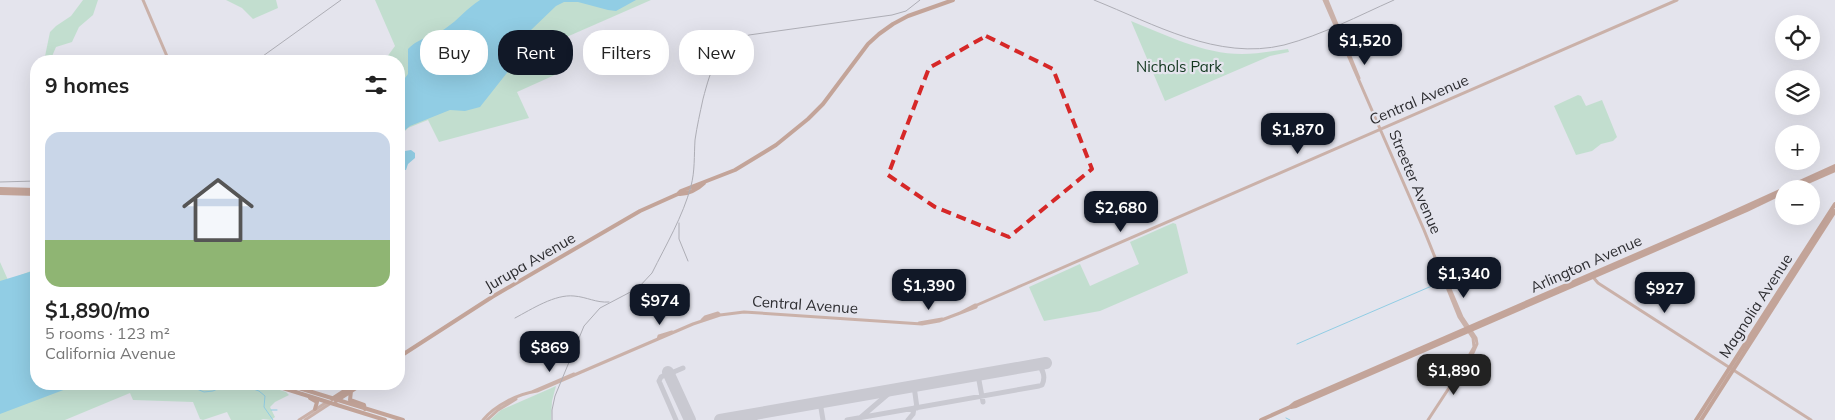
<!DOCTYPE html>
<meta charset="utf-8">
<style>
body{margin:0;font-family:Mulish,sans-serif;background:#f2f2f2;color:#222;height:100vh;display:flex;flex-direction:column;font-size:19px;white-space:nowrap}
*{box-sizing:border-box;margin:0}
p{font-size:16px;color:#767676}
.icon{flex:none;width:28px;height:28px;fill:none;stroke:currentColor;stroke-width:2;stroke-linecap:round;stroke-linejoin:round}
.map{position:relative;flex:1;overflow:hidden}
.details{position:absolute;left:30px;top:55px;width:375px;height:335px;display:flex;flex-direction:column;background:#fff;border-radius:20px;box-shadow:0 5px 20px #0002}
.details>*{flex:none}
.banner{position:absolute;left:420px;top:30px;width:475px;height:45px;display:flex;gap:10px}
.fabs{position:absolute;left:1775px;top:15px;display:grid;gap:10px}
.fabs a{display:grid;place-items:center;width:45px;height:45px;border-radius:50%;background:#fff;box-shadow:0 5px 20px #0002;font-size:25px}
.price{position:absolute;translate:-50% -42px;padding:0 11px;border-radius:10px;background:#111827;color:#fff;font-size:16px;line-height:32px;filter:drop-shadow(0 1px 2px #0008)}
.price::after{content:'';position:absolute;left:50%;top:30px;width:15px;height:11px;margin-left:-8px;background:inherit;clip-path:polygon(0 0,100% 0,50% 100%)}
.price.on{background:#222;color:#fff}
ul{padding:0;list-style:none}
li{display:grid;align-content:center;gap:10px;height:265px;padding:0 15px}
li span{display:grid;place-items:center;height:155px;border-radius:15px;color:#555}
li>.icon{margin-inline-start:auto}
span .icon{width:90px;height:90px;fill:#fffc;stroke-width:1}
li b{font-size:21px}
h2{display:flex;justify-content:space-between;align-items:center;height:60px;padding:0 15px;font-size:21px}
.chip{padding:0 18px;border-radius:20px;background:#fff;box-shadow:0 5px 20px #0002;font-size:18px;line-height:45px}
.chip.on{background:#111827;color:#fff}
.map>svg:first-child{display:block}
.green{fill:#9ad8ab}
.water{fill:#2db1d9}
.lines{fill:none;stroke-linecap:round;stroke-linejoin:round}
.stream{stroke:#2db1d9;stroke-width:1}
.taxiway{stroke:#a8a8af;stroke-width:5}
.runway{stroke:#a8a8af;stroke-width:12}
.secondary{stroke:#ac7457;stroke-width:3}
.primary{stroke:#9c5833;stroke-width:4}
.rail{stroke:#6b6b71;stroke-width:1}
.marked{fill:none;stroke:#d62828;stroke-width:4;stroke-dasharray:10 6;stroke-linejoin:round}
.labels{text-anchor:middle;stroke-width:4.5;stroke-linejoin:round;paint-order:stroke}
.park-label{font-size:15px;fill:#11361e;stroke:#e4e4ed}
.street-label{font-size:15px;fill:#2d2d31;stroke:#e4e4ed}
</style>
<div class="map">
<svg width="1835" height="420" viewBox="0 0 1835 420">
<rect width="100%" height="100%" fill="#e4e4ed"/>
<path class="green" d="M83,0H98L93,15L79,27L72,42L56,47L50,61H44L50,32L56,26L71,16Z
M226,0H276L278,8L253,19L242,8Z
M375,0H651L546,46L557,74L517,92L529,118L439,142L428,120L408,128L399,137V61H384L395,46Z
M1131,21C1166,35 1203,54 1242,54C1257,54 1272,51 1288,49L1289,52L1270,56L1165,101Z
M1578,95L1581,96L1586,106L1602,100L1617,137L1613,141L1601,144L1592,151L1576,155L1554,106Z
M1173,223L1176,224L1188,273L1100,311L1044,321L1029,287L1080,264L1090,286L1139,264L1130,242Z
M0,262L8,280L36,269V384H261L286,392L289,395L275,402L270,407L275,417L271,420L263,419L261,420H231L227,412L203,420L200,419L193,402L133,400L130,393L65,420H0Z
M556,386L552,401L551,420H490L501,410Z"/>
<path class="water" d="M480,0H636L616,11L608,10L578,2H564L556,6L530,31L521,55L480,107L465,111L450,110L410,126L399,135V86L408,74V49C421,36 432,38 446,28C458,20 467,8 480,0Z
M411,150L415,153V158L408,164L406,170L399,169V152Z
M36,270V384H108L94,388L66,389L0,414V281Z"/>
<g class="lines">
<path class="stream" d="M1297,344L1441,282
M185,384L204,392L213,391L228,384
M239,384L259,391L265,396L264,407L273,420
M271,410H277
M1286,418L1290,420"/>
<path class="taxiway" d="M669,373L661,377L659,381L676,420
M669,374L683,368
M978,375L983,402
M914,386L917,408
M820,402L823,420
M754,414L755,420
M860,418L894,389
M847,420L1039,386L1042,385C1046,377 1043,369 1037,364
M908,420L913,414L914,408"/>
<path class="runway" d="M668,372L690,420
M720,420L1046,363"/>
<path class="secondary" d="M143,0L169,61
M1324,0L1424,230L1459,317L1473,338L1474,347L1465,363
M1327,0L1359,78
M1439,268L1442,270L1462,317L1476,338L1477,344L1473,353
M1593,277L1598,283L1811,420
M958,314L975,305H977
M702,320L705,317L718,313L720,315L744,312L922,324L939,321L976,307L977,305L1025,284L1677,0
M919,323L942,319
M658,339L659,336L672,332
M532,392L574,374
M299,420L327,402
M305,420L331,403
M483,420C495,405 518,394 537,391L693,324L720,315
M487,420L498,410L516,399
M1428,420L1466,362"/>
<path class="primary" d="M0,189L36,190
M1792,189L1835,170
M0,193L36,194
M678,194C687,195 698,189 704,183
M399,357L492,297L640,211L678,194L681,191L735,170L776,145L808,119L823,104L868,44L879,34L893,24L908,16L953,0
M270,384L385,420
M286,384L403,420
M351,391L350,400L364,405L365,409
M310,398L317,402L315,409
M332,399L355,384
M336,401L362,384
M1291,407L1296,406L1747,210L1784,192
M1261,420L1290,407L1295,403L1707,224L1835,166
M1696,420L1835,204
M1701,420L1835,211"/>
<path class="rail" d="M1094,0C1154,24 1218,61 1284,45C1322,35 1358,16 1394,0
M256,61L341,0
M0,182L36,181
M679,223V239L688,261
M515,318C532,309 555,294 574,296C587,297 596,303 609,302
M552,420V410L555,396L584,326L600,308L638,288L652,273C666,245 683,216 691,186C695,171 694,156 695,140C697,126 700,113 703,99C711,69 717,46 749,35L892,15L906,11L920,0"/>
</g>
<path d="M0 0H1835V420H0ZM986,36L1053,69L1092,169L1009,237L935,207L888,175L929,68Z" fill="#e4e4ed" fill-opacity=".55" fill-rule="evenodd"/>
<path class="marked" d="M986,36L1053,69L1092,169L1009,237L935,207L888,175L929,68Z"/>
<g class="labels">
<g class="park-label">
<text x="1179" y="72">Nichols Park</text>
</g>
<g class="street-label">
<text transform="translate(1419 100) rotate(-23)" y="5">Central Avenue</text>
<text transform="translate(1415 182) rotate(67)" y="5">Streeter Avenue</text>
<text transform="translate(530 262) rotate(-30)" y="5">Jurupa Avenue</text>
<text transform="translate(1586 264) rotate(-24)" y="5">Arlington Avenue</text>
<text transform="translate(805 305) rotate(4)" y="5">Central Avenue</text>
<text transform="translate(1756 306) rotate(-57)" y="5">Magnolia Avenue</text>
</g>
</g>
</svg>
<div class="fabs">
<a><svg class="icon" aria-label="locate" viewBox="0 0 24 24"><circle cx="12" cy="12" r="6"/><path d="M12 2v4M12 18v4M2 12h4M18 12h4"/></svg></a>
<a><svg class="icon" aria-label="layers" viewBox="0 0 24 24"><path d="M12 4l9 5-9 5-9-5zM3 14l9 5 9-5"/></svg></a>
<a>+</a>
<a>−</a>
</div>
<b class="price" style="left:1365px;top:66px">$1,520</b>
<b class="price" style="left:1298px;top:155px">$1,870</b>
<b class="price" style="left:1121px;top:233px">$2,680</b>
<b class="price" style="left:1464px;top:299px">$1,340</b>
<b class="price" style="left:929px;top:311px">$1,390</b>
<b class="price" style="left:1665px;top:314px">$927</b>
<b class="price" style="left:660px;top:326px">$974</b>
<b class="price" style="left:550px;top:373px">$869</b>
<b class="price on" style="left:1454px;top:396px">$1,890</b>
<div class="banner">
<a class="chip">Buy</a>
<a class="chip on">Rent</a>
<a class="chip">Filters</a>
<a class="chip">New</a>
</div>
<section class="details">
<h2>9 homes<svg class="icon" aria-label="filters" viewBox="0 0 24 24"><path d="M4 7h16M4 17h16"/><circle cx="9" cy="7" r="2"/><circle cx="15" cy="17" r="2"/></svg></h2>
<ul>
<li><span style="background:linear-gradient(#c9d6e8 70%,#8fb573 0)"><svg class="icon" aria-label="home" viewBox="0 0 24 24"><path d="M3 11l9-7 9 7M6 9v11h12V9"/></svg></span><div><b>$1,890/mo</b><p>5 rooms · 123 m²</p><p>California Avenue</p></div></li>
</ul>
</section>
</div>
